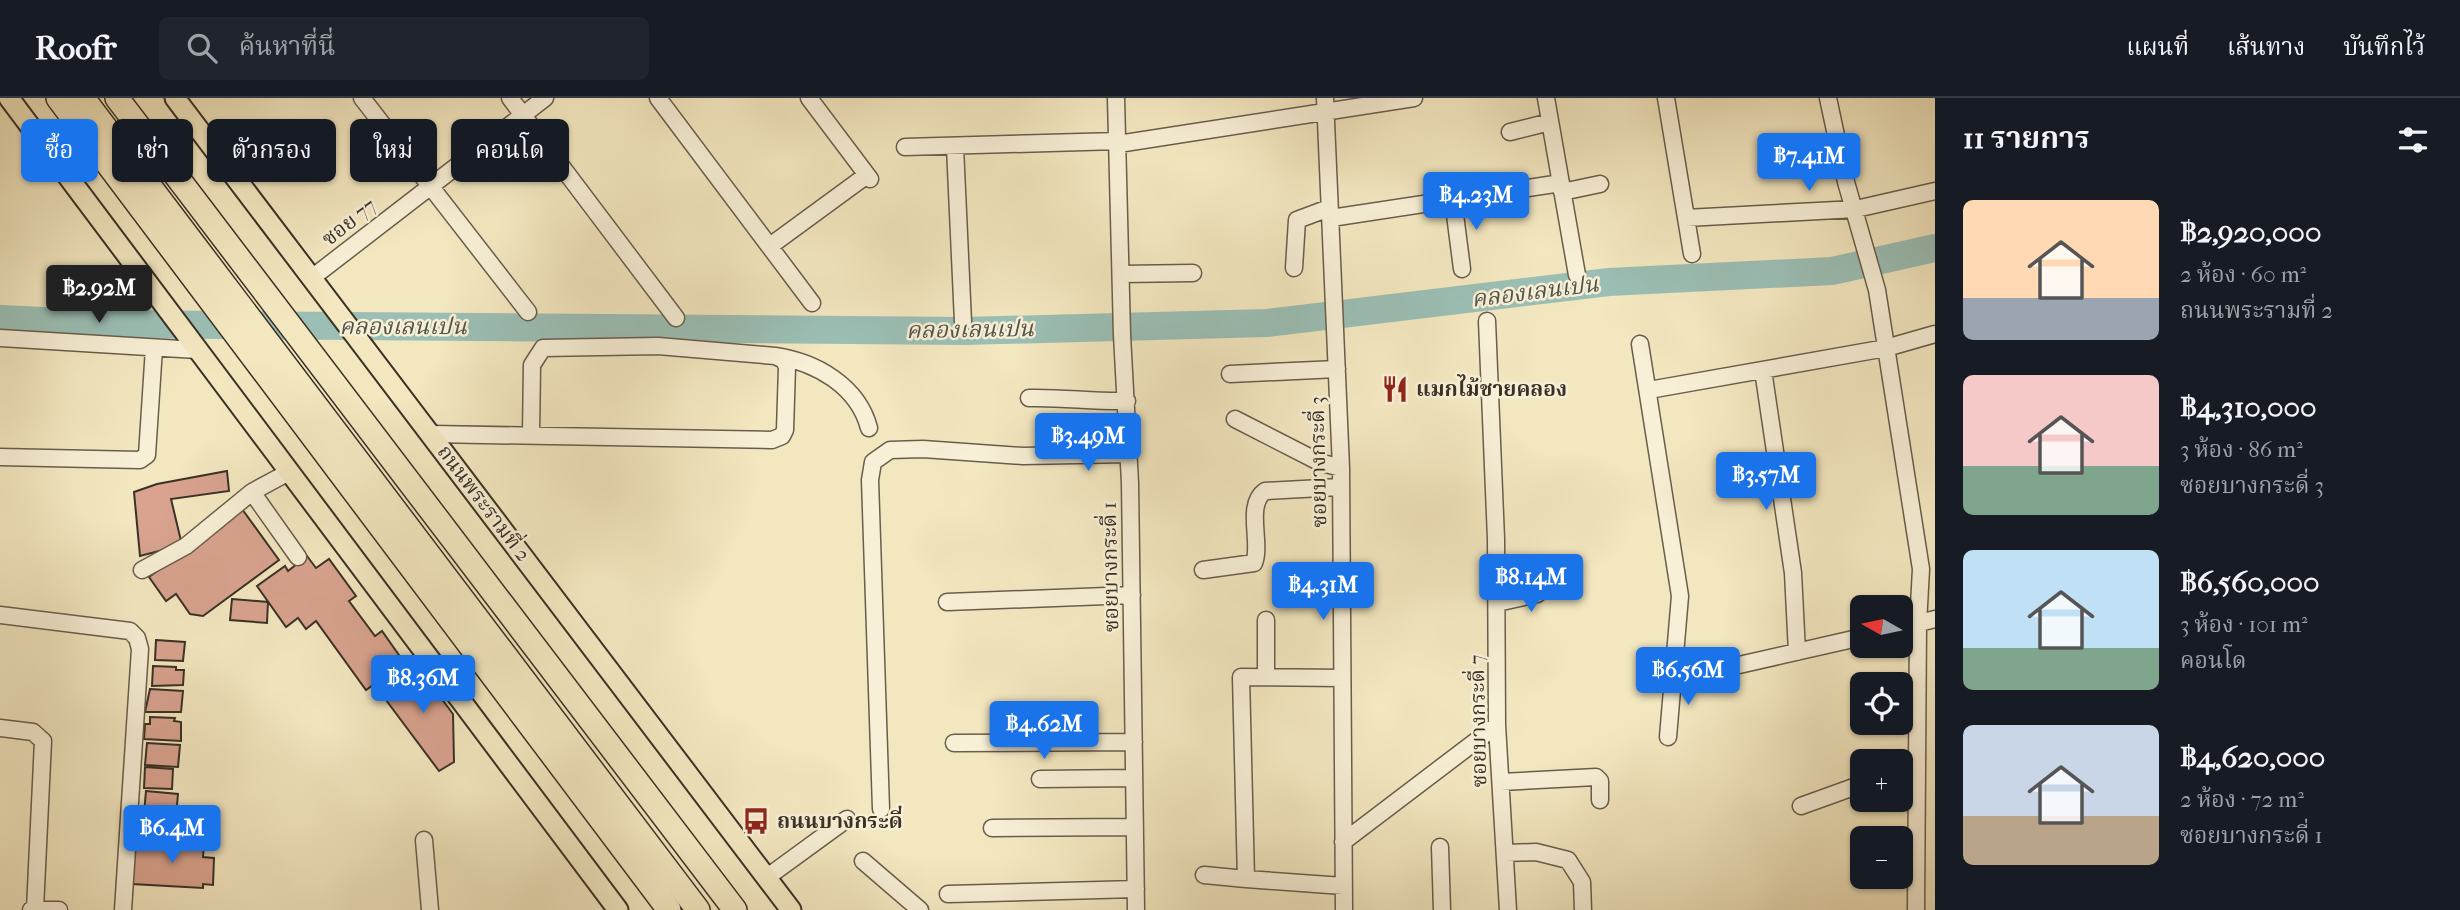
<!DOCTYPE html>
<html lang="th">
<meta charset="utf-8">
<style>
body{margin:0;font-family:"IM FELL French Canon","Noto Serif Thai",serif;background:#20242c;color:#f1f3f6;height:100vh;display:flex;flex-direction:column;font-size:26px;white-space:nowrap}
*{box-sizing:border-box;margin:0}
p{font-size:23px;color:#9ea1a6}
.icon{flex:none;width:38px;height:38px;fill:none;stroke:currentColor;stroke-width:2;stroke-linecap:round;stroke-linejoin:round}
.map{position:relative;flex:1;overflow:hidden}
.panel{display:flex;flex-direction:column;background:#171b24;width:525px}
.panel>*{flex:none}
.top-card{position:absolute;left:21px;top:21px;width:665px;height:63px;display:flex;gap:14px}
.needle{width:46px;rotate:279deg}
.buttons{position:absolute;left:1850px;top:497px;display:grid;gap:14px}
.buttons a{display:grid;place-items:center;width:63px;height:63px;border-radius:10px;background:#171b24;box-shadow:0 2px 5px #0004;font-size:35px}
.price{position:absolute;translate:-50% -60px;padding:0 16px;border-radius:7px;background:#1a73e8;color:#fff;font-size:23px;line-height:46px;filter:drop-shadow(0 2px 4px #0008)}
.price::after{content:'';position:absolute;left:50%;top:42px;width:21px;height:16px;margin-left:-10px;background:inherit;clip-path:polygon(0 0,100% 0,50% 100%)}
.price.active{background:#222;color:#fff}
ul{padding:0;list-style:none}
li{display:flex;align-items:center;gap:21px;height:175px;padding:0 28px}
li span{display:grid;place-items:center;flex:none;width:196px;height:140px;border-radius:10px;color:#555}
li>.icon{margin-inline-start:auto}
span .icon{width:84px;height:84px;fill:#fffc;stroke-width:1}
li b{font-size:30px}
h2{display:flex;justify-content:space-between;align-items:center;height:84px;padding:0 28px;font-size:30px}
.tag{padding:0 24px;border-radius:10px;background:#171b24;box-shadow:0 2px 5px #0004;font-size:24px;line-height:63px}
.tag.active{background:#1a73e8;color:#fff}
header{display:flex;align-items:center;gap:42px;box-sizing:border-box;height:98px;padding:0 35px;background:#171b24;border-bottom:2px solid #363941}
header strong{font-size:33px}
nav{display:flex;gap:38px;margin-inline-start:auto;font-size:24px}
.search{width:490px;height:63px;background:#20242c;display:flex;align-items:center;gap:18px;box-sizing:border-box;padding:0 24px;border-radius:10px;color:#9ea1a6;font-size:26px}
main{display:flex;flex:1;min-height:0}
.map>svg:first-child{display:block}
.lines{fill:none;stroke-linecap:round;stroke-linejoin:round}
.river{stroke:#9bbfb5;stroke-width:28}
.building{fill:#d9a38f;stroke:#3a3126;stroke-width:2}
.minor-casing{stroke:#685e4c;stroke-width:19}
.major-casing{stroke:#3a3126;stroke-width:23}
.highway-casing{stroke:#3a3126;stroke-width:26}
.minor{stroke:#f7efd6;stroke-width:16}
.major{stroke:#f3e7c0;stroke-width:19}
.highway{stroke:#f3e7c0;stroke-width:23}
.labels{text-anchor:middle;stroke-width:5;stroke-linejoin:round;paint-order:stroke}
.street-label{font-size:21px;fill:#3a3126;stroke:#f7efd6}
.poi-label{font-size:21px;font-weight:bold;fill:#3a3126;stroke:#f7efd6;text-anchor:start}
.water-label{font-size:23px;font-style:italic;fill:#52544a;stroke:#f7efd6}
</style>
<header>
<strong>Roofr</strong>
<div class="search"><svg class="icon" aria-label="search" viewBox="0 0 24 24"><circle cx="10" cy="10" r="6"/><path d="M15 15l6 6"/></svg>ค้นหาที่นี่</div>
<nav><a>แผนที่</a><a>เส้นทาง</a><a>บันทึกไว้</a></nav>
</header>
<main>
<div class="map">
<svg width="1935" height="812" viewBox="0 0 1935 812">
<rect width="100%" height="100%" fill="#f3e7c0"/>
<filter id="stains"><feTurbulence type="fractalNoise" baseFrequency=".00286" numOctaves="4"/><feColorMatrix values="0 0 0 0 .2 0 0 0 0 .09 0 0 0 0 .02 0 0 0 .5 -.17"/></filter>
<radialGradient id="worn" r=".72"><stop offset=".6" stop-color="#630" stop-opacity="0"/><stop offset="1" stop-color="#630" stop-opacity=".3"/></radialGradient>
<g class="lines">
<path class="river" d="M0,221L111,226L965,233L1267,225L1609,184L1832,173L1935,150"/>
</g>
<path class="building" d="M227,373L229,393L171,401L182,447L140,458L134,394L157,386Z
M242,411L279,462L203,518L190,516L176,496L166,503L149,479Z
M307,458L316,470L329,461L356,498L349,503L375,538L382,533L401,560L392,566L395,571L366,592L316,523L306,531L298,520L286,529L257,488L285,468L288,473Z
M232,501L268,504L267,525L230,522Z
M156,542L185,544L183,563L155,562Z
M414,564L453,616L454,664L439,673L380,594Z
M153,568L176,569V572H184L183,587L152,588Z
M150,591L183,593L181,614H145Z
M150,619L175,620L174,623L181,624V643L144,641L145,626H150Z
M147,645L180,647L178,669L145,667Z
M145,669L173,671L172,691L144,690Z
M146,693L178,696L176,718L144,715Z
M139,719L175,721L173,744L138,741Z
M135,743L204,747L203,759L214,760L213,787L203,786V790L132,786Z"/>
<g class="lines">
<defs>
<path id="minor" d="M362,0L528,214
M510,0L676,220
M658,0L812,205
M809,0L870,81
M1116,0L1122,237L1130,385L1136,812
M1325,0L1341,370L1344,812
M1546,0L1577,177
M1666,0L1692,156
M1828,0L1846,84L1877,192L1921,471L1918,526L1916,812
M1510,34L1550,24
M1118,46L1414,0
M905,49L1118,43
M955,49L963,224
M1562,94L1600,86
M1453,101L1462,171
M1331,120L1561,85
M1686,120L1856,111L1935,93
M770,148L867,77
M1294,170L1297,122L1329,110
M1121,176L1193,175
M313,179L545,0
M1487,223L1496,441L1497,627L1508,812
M0,240L197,252
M1640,246L1680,498L1668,639
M775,258C816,264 858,288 869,330
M1763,272L1793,475L1797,554
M1230,276L1337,271
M1649,292L1886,250L1935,236
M1029,300C1062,299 1094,304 1127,303
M1235,321L1319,364L1341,370
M432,336L772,342L782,338L785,332L787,269L784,262L775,258L658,248L543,250L532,267L531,336
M0,359L140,362L147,357L154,250
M252,394L298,459
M142,472L186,448L252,394L289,374
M1203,472L1254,465C1262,445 1245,407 1265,393L1340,389
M947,504L1132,497
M1497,505L1537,496L1548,488
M0,517L130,533L137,540L140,551L123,812
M1900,530L1935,521
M1266,577V522
M1673,577L1739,567L1862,539
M1342,580L1241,579L1246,781L1343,788
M0,630L33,634L43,643L35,811
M954,645L1134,644
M1040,681L1134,680
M1501,684L1596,679L1600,683V702
M1801,708L1862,686
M881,711L870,382L873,364L890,352L923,351L1023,358L1129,356
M992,730L1135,729
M424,742L430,812
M1343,744L1497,627
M1440,749L1442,812
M1506,755L1536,754L1568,762L1582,784L1583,812
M863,763L920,812
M1204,777L1246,781
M766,780L847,721
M948,796L1136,791
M31,812H59"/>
<path id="major" d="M9,0L618,812
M175,0L791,812"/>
<path id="highway" d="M58,0L669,812
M83,0L698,812
M117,0L735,812"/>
</defs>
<use href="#minor" class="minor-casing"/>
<use href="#major" class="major-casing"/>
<use href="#highway" class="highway-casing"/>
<use href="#minor" class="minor"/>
<use href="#major" class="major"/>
<use href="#highway" class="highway"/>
</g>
<defs>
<symbol id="restaurant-bare" viewBox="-9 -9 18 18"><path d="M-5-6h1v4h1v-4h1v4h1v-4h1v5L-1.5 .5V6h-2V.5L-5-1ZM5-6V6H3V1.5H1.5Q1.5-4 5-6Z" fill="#8f2418" stroke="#f7efd6" stroke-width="2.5" paint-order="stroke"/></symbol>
<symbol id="bus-bare" viewBox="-9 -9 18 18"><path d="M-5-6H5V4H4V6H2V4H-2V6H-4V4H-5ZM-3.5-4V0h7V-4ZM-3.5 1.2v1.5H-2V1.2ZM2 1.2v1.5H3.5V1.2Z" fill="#8f2418" stroke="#f7efd6" stroke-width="2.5" paint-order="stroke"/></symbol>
</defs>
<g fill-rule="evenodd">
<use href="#restaurant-bare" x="1376" y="272" width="38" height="38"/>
<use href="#bus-bare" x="737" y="704" width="38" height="38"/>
</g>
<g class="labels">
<g class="street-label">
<text transform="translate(349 124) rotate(-38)" y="7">ซอย 77</text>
<text transform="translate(1318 364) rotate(-91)" y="7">ซอยบางกระดี่ 3</text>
<text transform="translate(484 405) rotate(53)" y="7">ถนนพระรามที่ 2</text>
<text transform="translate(1110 469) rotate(-91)" y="7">ซอยบางกระดี่ 1</text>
<text transform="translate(1478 623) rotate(-91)" y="7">ซอยบางกระดี่ 7</text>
</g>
<g class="poi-label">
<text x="1416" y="298">แมกไม้ชายคลอง</text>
<text x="777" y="730">ถนนบางกระดี่</text>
</g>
<g class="water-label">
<text transform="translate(1535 193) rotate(-7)" y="8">คลองเลนเปน</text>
<text x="403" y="236">คลองเลนเปน</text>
<text transform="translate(970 231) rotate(-1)" y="8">คลองเลนเปน</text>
</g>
</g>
<rect width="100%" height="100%" filter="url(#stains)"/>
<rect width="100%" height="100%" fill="url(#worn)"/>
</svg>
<div class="buttons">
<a><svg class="needle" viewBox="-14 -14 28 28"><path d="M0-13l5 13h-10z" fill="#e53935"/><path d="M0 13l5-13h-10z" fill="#9ea1a6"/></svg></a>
<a><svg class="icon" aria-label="locate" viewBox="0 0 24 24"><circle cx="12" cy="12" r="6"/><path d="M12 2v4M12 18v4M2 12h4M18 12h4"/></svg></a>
<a>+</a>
<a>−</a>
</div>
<b class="price" style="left:1809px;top:95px">฿7.41M</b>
<b class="price" style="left:1476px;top:134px">฿4.23M</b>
<b class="price active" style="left:99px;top:227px">฿2.92M</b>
<b class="price" style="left:1088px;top:375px">฿3.49M</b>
<b class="price" style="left:1766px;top:414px">฿3.57M</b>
<b class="price" style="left:1531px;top:516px">฿8.14M</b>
<b class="price" style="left:1323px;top:524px">฿4.31M</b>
<b class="price" style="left:1688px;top:609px">฿6.56M</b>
<b class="price" style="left:423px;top:617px">฿8.36M</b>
<b class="price" style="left:1044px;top:663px">฿4.62M</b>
<b class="price" style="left:172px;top:767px">฿6.4M</b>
<div class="top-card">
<a class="tag active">ซื้อ</a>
<a class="tag">เช่า</a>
<a class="tag">ตัวกรอง</a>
<a class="tag">ใหม่</a>
<a class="tag">คอนโด</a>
</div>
</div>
<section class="panel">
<h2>11 รายการ<svg class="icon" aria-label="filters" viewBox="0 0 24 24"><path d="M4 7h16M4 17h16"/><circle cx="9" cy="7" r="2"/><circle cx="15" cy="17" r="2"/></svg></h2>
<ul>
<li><span style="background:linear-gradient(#ffd9b3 70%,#9aa5b1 0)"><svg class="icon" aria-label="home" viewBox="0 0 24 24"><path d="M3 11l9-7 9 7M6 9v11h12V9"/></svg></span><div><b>฿2,920,000</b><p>2 ห้อง · 60 m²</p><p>ถนนพระรามที่ 2</p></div></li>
<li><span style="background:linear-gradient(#f6c9c9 65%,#7fa58c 0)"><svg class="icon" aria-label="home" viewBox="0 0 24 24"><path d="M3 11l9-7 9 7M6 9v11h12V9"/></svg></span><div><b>฿4,310,000</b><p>3 ห้อง · 86 m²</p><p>ซอยบางกระดี่ 3</p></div></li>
<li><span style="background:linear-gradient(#bfe0f5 70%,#7fa58c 0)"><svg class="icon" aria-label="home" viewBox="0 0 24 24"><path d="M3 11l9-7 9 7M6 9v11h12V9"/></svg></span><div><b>฿6,560,000</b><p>3 ห้อง · 101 m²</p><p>คอนโด</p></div></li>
<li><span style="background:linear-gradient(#c9d6e8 65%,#b9a48a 0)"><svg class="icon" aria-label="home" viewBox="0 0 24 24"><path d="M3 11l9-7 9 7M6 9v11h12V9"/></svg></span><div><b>฿4,620,000</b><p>2 ห้อง · 72 m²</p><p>ซอยบางกระดี่ 1</p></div></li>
</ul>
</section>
</main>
